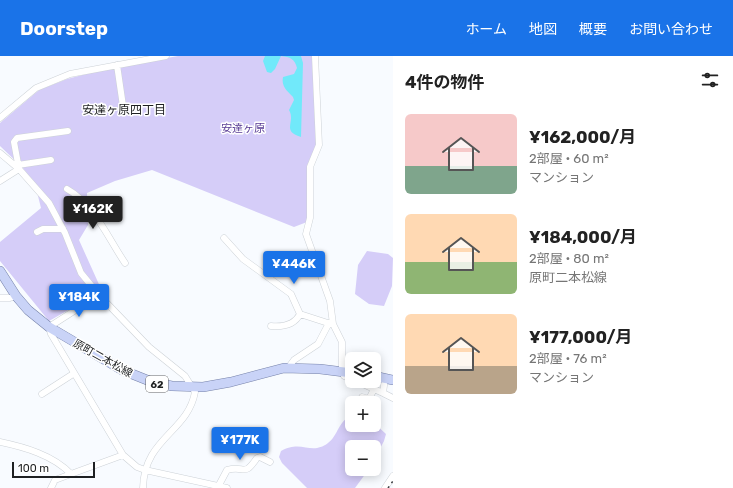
<!DOCTYPE html>
<html lang="ja">
<meta charset="utf-8">
<style>
body{margin:0;font-family:Rubik,"Noto Sans JP",sans-serif;background:#f6f6f6;color:#222;height:100vh;display:flex;flex-direction:column;font-size:15px;white-space:nowrap}
*{box-sizing:border-box;margin:0}
p{font-size:13px;color:#767676}
.icon{flex:none;width:22px;height:22px;fill:none;stroke:currentColor;stroke-width:2;stroke-linecap:round;stroke-linejoin:round}
.map{position:relative;flex:1;overflow:hidden}
.panel{display:flex;flex-direction:column;background:#fff;width:340px}
.panel>*{flex:none}
.buttons{position:absolute;left:345px;top:296px;display:grid;gap:8px}
.buttons a{display:grid;place-items:center;width:36px;height:36px;border-radius:6px;background:#fff;box-shadow:0 2px 10px #0003;font-size:20px}
.scale{position:absolute;left:12px;bottom:10px;width:83px;box-sizing:border-box;padding-left:4px;border:2px solid #1e2022;border-top:0;font-size:11px;line-height:14px;white-space:nowrap;color:#1e2022;-webkit-text-stroke:3px #fff;paint-order:stroke}
.price{position:absolute;translate:-50% -34px;padding:0 9px;border-radius:4px;background:#1a73e8;color:#fff;font-size:13px;line-height:26px;filter:drop-shadow(0 1px 2px #0008)}
.price::after{content:'';position:absolute;left:50%;top:24px;width:12px;height:9px;margin-left:-6px;background:inherit;clip-path:polygon(0 0,100% 0,50% 100%)}
.price.selected{background:#222;color:#fff}
ul{padding:0;list-style:none}
li{display:flex;align-items:center;gap:12px;height:100px;padding:0 12px}
li span{display:grid;place-items:center;flex:none;width:112px;height:80px;border-radius:6px;color:#555}
li>.icon{margin-inline-start:auto}
span .icon{width:48px;height:48px;fill:#fffc;stroke-width:1}
li b{font-size:17px}
h2{display:flex;justify-content:space-between;align-items:center;height:48px;padding:0 12px;font-size:17px}
header{display:flex;align-items:center;gap:24px;box-sizing:border-box;height:56px;padding:0 20px;background:#1a73e8;color:#fff}
header strong{font-size:19px}
nav{display:flex;gap:22px;margin-inline-start:auto;font-size:14px}
main{display:flex;flex:1;min-height:0}
.map>svg:first-child{display:block}
.green{fill:#d5cdf8}
.water{fill:#71e9fa}
.lines{fill:none;stroke-linecap:round;stroke-linejoin:round}
.minor-casing{stroke:#cdd2d7;stroke-width:7}
.primary-casing{stroke:#7682a9;stroke-width:10}
.minor{stroke:#fff;stroke-width:6}
.primary{stroke:#c9d3f7;stroke-width:9}
.rail{stroke:#3a3c3f;stroke-width:1.5;stroke-dasharray:2 4;stroke-linecap:butt}
.labels{text-anchor:middle;stroke-width:3;stroke-linejoin:round;paint-order:stroke}
.shield{fill:#fff;stroke:#626364;stroke-width:1}
.shield-label{font-size:10px;font-weight:bold;fill:#1e2022}
.park-label{font-size:11px;fill:#573b94;stroke:#fff}
.street-label{font-size:11px;fill:#1e2022;stroke:#fff}
.neighbourhood-label{font-size:12px;fill:#1e2022;stroke:#fff}
</style>
<header>
<strong>Doorstep</strong>
<nav><a>ホーム</a><a>地図</a><a>概要</a><a>お問い合わせ</a></nav>
</header>
<main>
<div class="map">
<svg width="393" height="432" viewBox="0 0 393 432">
<rect width="100%" height="100%" fill="#f8fbff"/>
<path class="green" d="M178,0H312L317,88L308,113L307,166L294,171L152,114L115,125L87,137L88,169L79,184L102,235L49,265L0,205V186L41,152L35,128L22,111L0,90V67L39,34L67,23L102,14Z
M367,195L388,198L393,202L392,230L384,250L369,248L355,238L358,209Z
M352,360V369H374V367L386,378L384,385L374,404V391H352V413H369L355,432H307L282,407L279,401L281,395C302,383 311,400 328,387C338,380 339,363 352,360Z"/>
<path class="water" d="M265,0H301L303,7L301,81C281,75 296,66 289,54L294,44L293,41C287,35 281,30 283,21L294,18L297,12C295,3 290,1 281,0L275,13L271,17L267,16L263,5Z"/>
<g class="lines">
<defs>
<path id="minor" d="M315,0L319,89L310,111V162L306,178L330,245L333,268L342,286V315L344,320L352,323
M117,9L123,50
M0,62L36,32L70,18L166,0
M68,75L17,82L14,86L19,113L49,147L65,177L81,217L99,239L149,291L185,320L195,336C188,376 144,382 143,432
M0,97L19,113L0,125
M18,109L51,104
M67,133C94,148 108,182 125,207
M37,176L43,173H63
M224,182L243,203L291,238L300,258C294,270 282,271 271,270
M99,239L49,271L51,278L123,399L137,411L145,414L227,432
M0,242H10L16,240
M300,258L331,268
M288,312L294,304L318,288L329,267
M385,322L383,337L393,342
M356,325L383,337
M42,338L73,318
M362,341L369,343L374,333
M0,386C24,391 53,399 71,418L123,399
M219,429L227,414C246,409 243,422 257,402L260,401L270,406
M51,432L55,424L71,418
M385,432L393,420"/>
<path id="primary" d="M0,215L16,240L28,254L49,271L122,314L152,326L172,330L203,331L231,326L284,312L320,313L352,317
M374,320L393,324"/>
</defs>
<use href="#minor" class="minor-casing"/>
<use href="#primary" class="primary-casing"/>
<use href="#minor" class="minor"/>
<use href="#primary" class="primary"/>
<path class="rail" d="M388,432L393,425"/>
</g>
<g class="labels">
<rect class="shield" x="146" y="320" width="22" height="16" rx="3"/>
<g class="shield-label">
<text x="157" y="332">62</text>
</g>
<g class="park-label">
<text x="243" y="76">安達ヶ原</text>
</g>
<g class="street-label">
<text transform="translate(103 302) rotate(29)" y="4">原町二本松線</text>
</g>
<g class="neighbourhood-label">
<text x="124" y="58">安達ヶ原四丁目</text>
</g>
</g>
</svg>
<div class="buttons">
<a><svg class="icon" aria-label="layers" viewBox="0 0 24 24"><path d="M12 4l9 5-9 5-9-5zM3 14l9 5 9-5"/></svg></a>
<a>+</a>
<a>−</a>
</div>
<div class="scale">100 m</div>
<b class="price selected" style="left:93px;top:174px">¥162K</b>
<b class="price" style="left:294px;top:229px">¥446K</b>
<b class="price" style="left:79px;top:262px">¥184K</b>
<b class="price" style="left:240px;top:405px">¥177K</b>
</div>
<section class="panel">
<h2>4件の物件<svg class="icon" aria-label="filters" viewBox="0 0 24 24"><path d="M4 7h16M4 17h16"/><circle cx="9" cy="7" r="2"/><circle cx="15" cy="17" r="2"/></svg></h2>
<ul>
<li><span style="background:linear-gradient(#f6c9c9 65%,#7fa58c 0)"><svg class="icon" aria-label="home" viewBox="0 0 24 24"><path d="M3 11l9-7 9 7M6 9v11h12V9"/></svg></span><div><b>¥162,000/月</b><p>2部屋 · 60 m²</p><p>マンション</p></div></li>
<li><span style="background:linear-gradient(#ffd9b3 60%,#8fb573 0)"><svg class="icon" aria-label="home" viewBox="0 0 24 24"><path d="M3 11l9-7 9 7M6 9v11h12V9"/></svg></span><div><b>¥184,000/月</b><p>2部屋 · 80 m²</p><p>原町二本松線</p></div></li>
<li><span style="background:linear-gradient(#ffd9b3 65%,#b9a48a 0)"><svg class="icon" aria-label="home" viewBox="0 0 24 24"><path d="M3 11l9-7 9 7M6 9v11h12V9"/></svg></span><div><b>¥177,000/月</b><p>2部屋 · 76 m²</p><p>マンション</p></div></li>
</ul>
</section>
</main>
